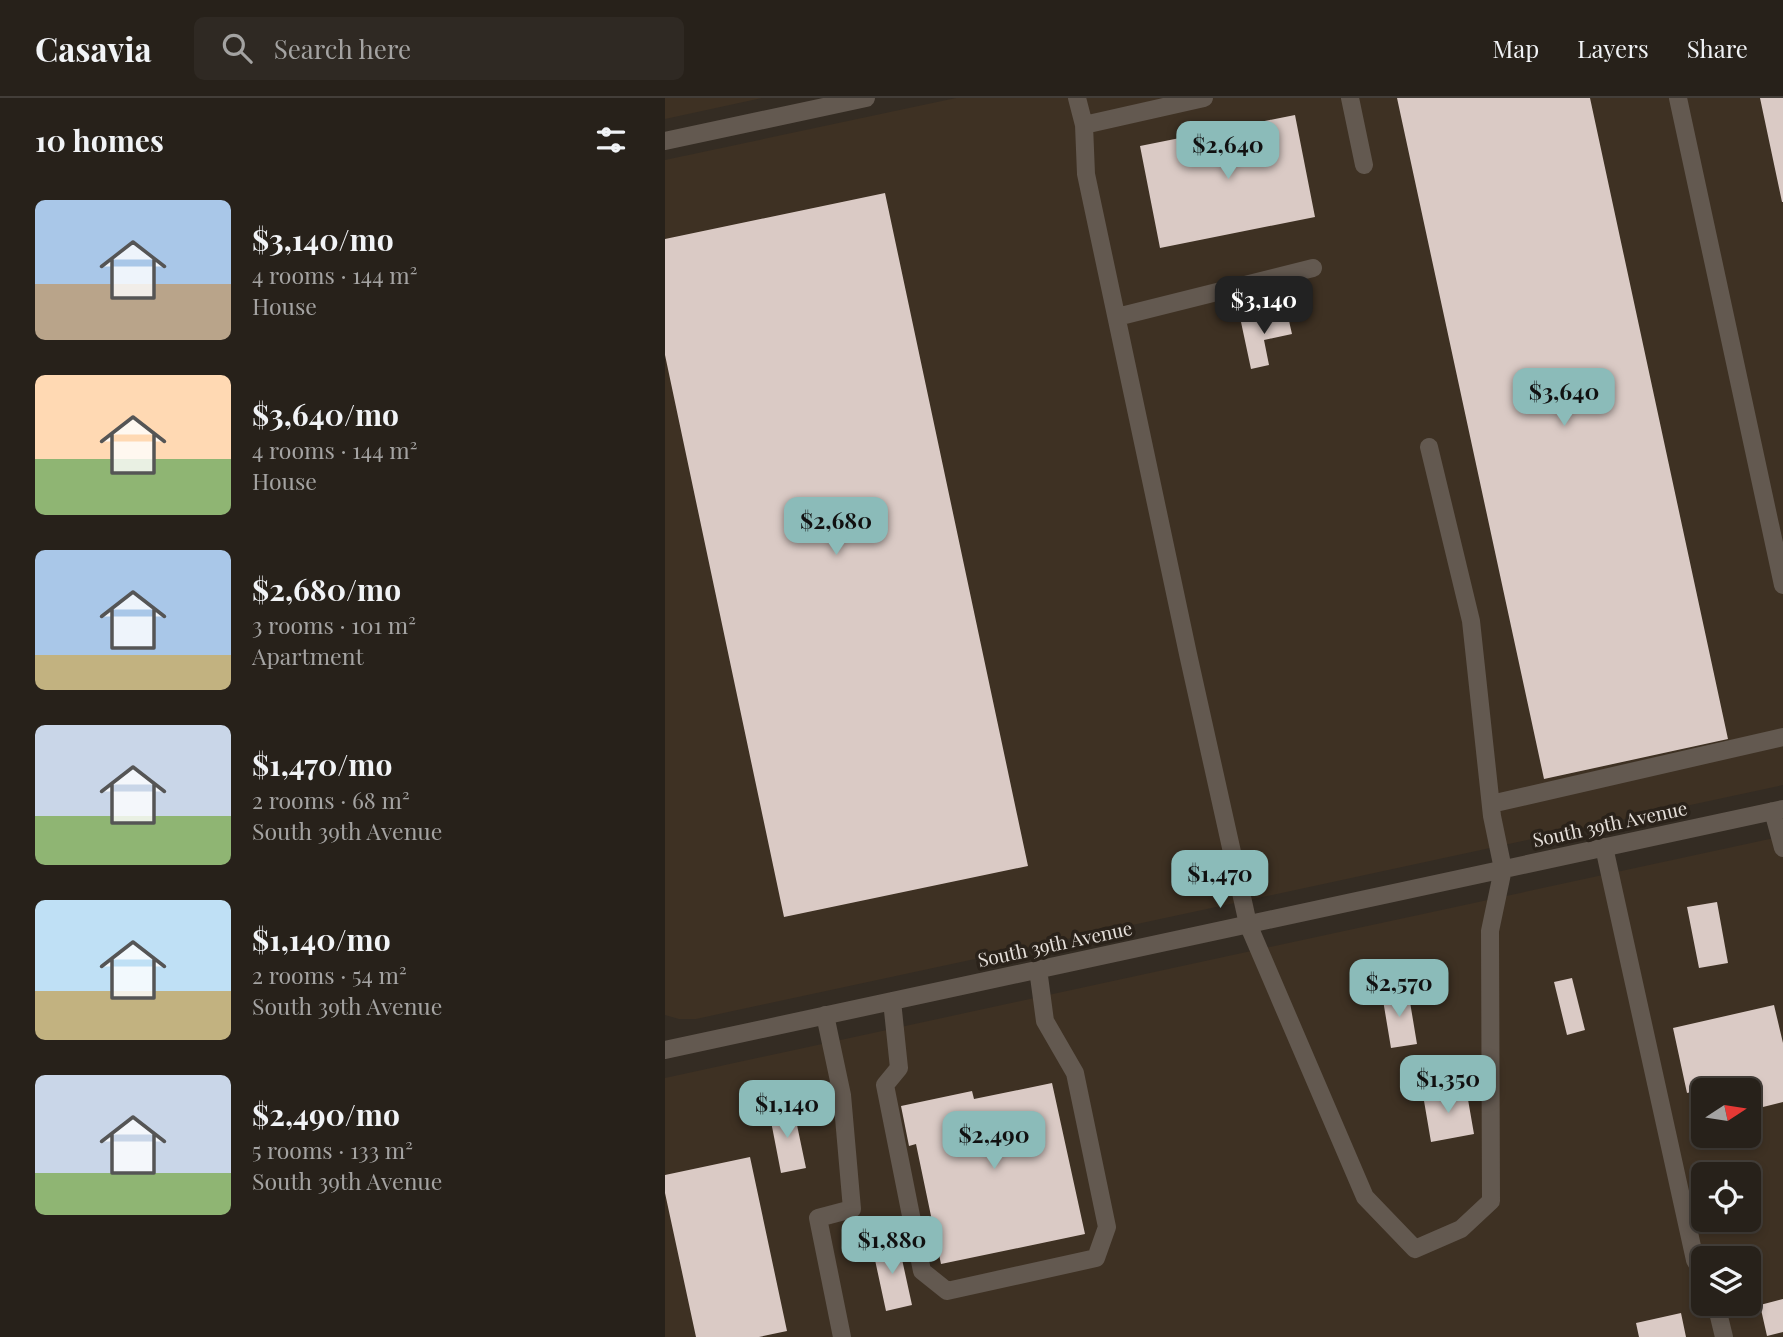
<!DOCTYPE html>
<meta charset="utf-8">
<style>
body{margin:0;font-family:"Playfair Display",serif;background:#2f2923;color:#f1f3f6;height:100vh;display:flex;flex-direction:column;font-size:26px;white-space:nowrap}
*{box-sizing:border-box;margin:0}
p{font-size:23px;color:#a4a3a2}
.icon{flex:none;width:38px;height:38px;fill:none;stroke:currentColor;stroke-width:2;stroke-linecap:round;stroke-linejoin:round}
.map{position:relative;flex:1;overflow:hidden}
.sheet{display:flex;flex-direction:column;background:#27211a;width:665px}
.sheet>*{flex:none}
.needle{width:46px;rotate:78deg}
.buttons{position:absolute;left:1026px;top:980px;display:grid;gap:14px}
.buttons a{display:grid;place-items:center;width:70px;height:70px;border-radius:10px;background:#27211a;box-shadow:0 4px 10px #0003,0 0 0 2px #433e39;font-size:35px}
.price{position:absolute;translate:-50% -60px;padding:0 16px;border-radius:14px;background:#8bbbb9;color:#111;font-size:23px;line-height:46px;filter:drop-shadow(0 2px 4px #0008)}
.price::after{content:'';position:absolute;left:50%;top:42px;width:21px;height:16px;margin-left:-10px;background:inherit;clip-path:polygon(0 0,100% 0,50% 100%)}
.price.active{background:#222;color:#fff}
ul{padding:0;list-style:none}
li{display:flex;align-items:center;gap:21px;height:175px;padding:0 35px}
li span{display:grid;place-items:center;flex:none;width:196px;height:140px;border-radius:10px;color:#555}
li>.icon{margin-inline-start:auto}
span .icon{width:84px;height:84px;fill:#fffc;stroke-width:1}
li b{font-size:30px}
h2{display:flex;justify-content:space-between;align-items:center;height:84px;padding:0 35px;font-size:30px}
header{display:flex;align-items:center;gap:42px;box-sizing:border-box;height:98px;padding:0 35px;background:#27211a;border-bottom:2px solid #433e39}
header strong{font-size:33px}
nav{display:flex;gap:38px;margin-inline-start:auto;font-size:24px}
.search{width:490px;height:63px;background:#2f2923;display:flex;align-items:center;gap:18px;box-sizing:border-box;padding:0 24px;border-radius:10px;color:#a4a3a2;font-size:26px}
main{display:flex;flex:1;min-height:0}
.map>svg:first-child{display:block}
.built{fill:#3e3123;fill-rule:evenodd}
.building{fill:#dacac5}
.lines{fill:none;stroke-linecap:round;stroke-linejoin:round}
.minor{stroke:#635950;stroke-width:18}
.labels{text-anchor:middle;stroke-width:7;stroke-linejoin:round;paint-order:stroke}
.street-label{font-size:19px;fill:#e6e0db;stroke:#2a221a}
</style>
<header>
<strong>Casavia</strong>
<div class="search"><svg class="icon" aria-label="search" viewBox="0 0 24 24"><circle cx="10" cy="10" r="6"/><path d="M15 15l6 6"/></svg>Search here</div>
<nav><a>Map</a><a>Layers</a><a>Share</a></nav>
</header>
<main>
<section class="sheet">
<h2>10 homes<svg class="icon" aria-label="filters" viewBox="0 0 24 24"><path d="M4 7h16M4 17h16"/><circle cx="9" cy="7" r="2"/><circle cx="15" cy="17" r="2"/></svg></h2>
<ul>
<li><span style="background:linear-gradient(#a9c7e8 60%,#b9a48a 0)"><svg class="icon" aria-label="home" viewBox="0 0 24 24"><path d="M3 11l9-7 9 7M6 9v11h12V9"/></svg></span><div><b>$3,140/mo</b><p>4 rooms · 144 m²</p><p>House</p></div></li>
<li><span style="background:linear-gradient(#ffd9b3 60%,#8fb573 0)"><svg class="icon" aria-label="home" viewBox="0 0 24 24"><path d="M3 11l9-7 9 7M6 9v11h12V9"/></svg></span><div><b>$3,640/mo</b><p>4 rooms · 144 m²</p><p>House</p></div></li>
<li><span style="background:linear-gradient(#a9c7e8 75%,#c2b280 0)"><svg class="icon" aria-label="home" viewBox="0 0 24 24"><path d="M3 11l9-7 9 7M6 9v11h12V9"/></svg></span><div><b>$2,680/mo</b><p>3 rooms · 101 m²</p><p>Apartment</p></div></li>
<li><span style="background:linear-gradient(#c9d6e8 65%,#8fb573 0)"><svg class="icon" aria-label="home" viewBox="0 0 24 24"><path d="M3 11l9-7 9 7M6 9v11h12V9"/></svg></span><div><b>$1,470/mo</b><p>2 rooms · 68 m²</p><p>South 39th Avenue</p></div></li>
<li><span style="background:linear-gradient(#bfe0f5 65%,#c2b280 0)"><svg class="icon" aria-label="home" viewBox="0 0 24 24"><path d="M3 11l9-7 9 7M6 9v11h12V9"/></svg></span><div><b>$1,140/mo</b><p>2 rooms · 54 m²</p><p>South 39th Avenue</p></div></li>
<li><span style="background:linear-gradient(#c9d6e8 70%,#8fb573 0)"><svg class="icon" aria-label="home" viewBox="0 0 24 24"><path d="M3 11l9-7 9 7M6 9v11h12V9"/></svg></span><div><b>$2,490/mo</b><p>5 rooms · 133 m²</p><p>South 39th Avenue</p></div></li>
</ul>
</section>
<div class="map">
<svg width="1118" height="1239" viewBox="0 0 1118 1239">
<rect width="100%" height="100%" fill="#342c23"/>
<path class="built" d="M0,0H97L0,21Z
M291,0H1118V687L31,921H14L0,917V62Z
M1118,738V1239H0V980ZM1038,992H1083V1038H1038ZM1038,1076H1083V1122H1038ZM1038,1160H1083V1206H1038Z"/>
<path class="building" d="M732,0H925L1063,641L879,681Z
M1095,0H1118V104H1117Z
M630,17L650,119L495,150L475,48Z
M220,95L363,768L119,819L0,257V141Z
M622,214L627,236L599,242L604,267L586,271L576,224Z
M1052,804L1063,865L1034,870L1022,809Z
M907,880L920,932L902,937L889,884Z
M743,892L752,946L726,950L717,896Z
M1109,907L1118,945V1004L1086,1012L1079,982L1022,995L1008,930Z
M387,985L420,1136L276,1166L251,1046L244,1048L236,1008L307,993L309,1001Z
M801,990L809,1036L766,1044L758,997Z
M128,1008L141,1070L116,1075L104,1013Z
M85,1059L122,1233L94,1239H31L0,1095V1077Z
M233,1143L247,1207L221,1213L207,1148Z
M1118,1201V1234L1102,1238L1095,1207Z
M1016,1215L1021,1239H974L971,1225Z"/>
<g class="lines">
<path class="minor" d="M412,0L419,27L539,0
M685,0L699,67
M1013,0L1118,487
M419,27L421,76L523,556L583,826L700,1099L750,1151L796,1131L826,1103L825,833L838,771L827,718L806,523L764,349
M0,43L201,0
M452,219L648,170
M826,706L1118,639
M1108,713L1118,750
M939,749L1030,1162L1038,1176
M227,903L234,970L220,987L257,1173L282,1193L431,1160L442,1129L410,975L380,923L373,871
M160,917L177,997L187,1111L153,1120L177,1239
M0,952L1118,711
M1051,1206L1059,1239"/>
</g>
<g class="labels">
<g class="street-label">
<text transform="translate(945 726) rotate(-12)" y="7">South 39th Avenue</text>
<text transform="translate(390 846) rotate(-12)" y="7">South 39th Avenue</text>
</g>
</g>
</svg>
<div class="buttons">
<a><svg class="needle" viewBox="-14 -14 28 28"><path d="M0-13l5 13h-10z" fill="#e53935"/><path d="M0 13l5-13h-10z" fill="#a4a3a2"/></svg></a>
<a><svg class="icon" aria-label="locate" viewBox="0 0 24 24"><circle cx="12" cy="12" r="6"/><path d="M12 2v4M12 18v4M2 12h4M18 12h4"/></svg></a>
<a><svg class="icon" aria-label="layers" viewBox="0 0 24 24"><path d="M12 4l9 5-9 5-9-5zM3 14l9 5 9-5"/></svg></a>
</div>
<b class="price" style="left:563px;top:83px">$2,640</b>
<b class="price active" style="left:599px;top:238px">$3,140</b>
<b class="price" style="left:899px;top:330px">$3,640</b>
<b class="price" style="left:171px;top:459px">$2,680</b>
<b class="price" style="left:555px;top:812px">$1,470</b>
<b class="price" style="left:734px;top:921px">$2,570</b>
<b class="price" style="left:783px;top:1017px">$1,350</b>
<b class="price" style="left:122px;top:1042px">$1,140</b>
<b class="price" style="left:329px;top:1073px">$2,490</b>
<b class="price" style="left:227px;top:1178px">$1,880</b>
</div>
</main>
